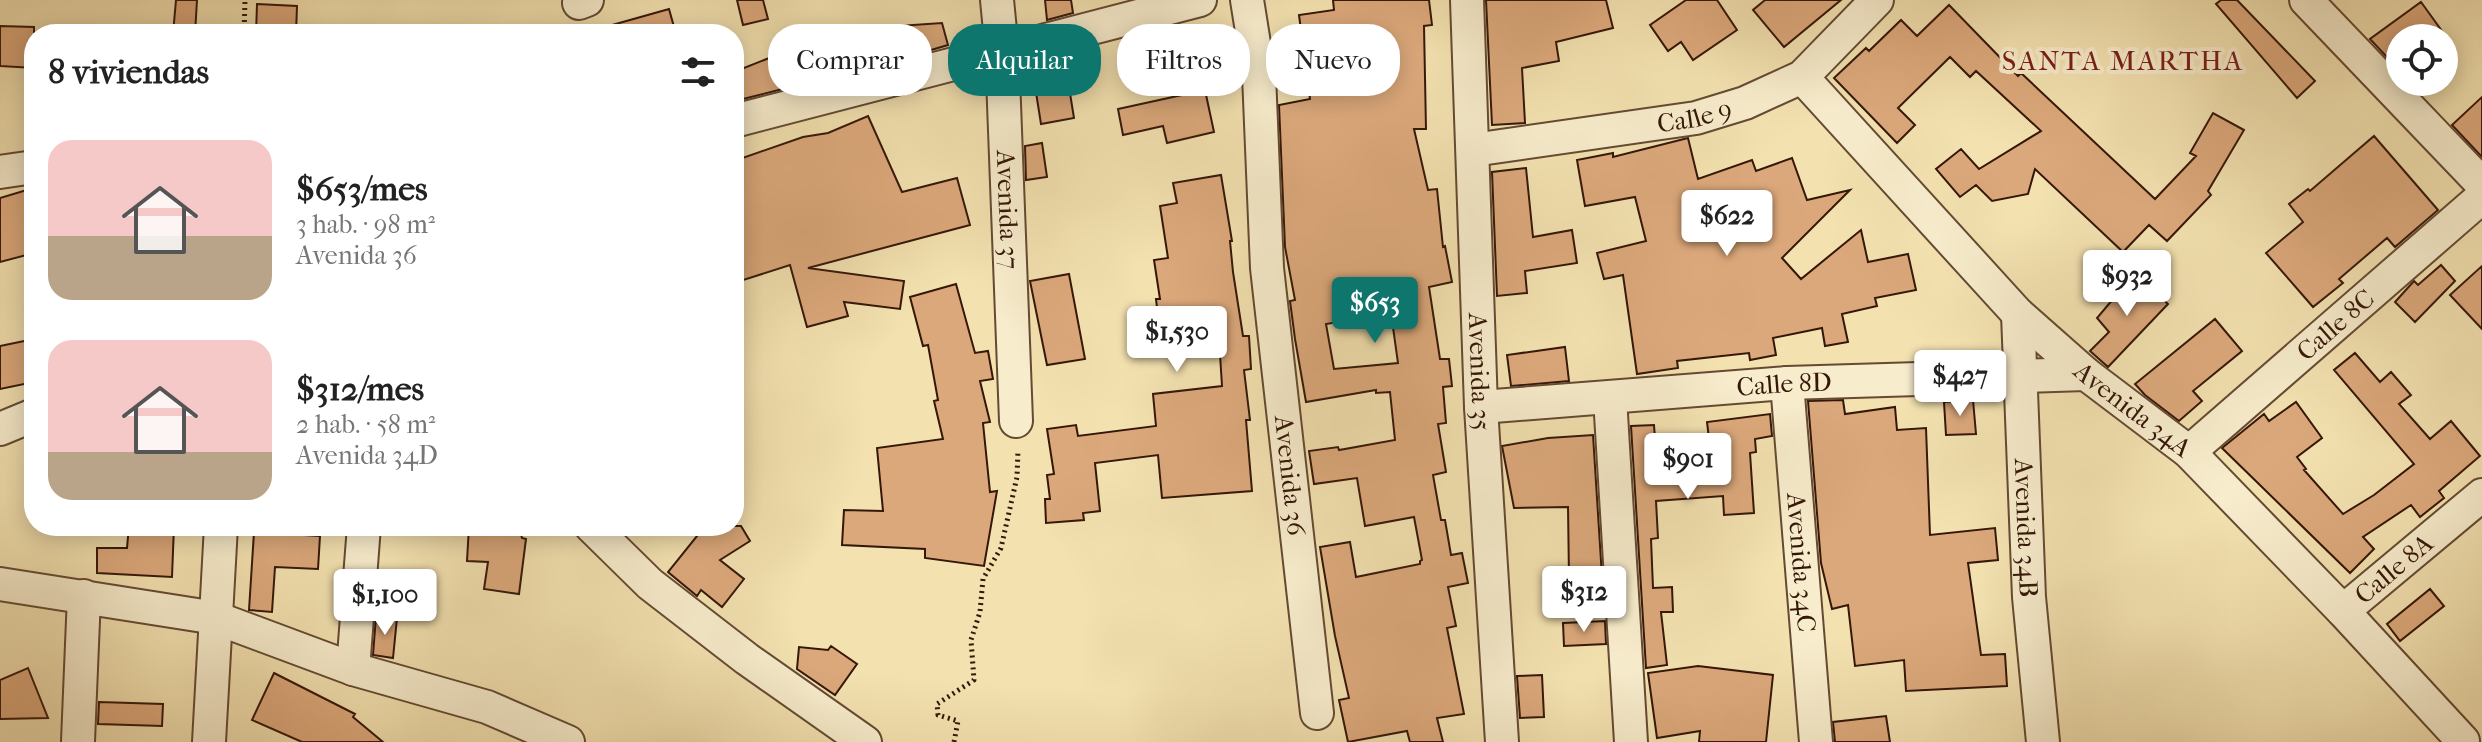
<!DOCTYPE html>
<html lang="es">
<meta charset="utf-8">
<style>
body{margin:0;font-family:"IM FELL French Canon",serif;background:#f6f6f6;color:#222;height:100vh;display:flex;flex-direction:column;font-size:30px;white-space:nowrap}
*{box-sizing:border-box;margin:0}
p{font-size:26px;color:#767676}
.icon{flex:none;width:44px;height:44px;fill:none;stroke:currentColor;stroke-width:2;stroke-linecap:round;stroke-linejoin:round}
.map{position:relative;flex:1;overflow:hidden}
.drawer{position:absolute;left:24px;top:24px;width:720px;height:512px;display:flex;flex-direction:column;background:#fff;border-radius:32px;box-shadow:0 4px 20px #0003}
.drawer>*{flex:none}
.hud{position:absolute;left:768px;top:24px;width:760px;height:72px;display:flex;gap:16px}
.fabs{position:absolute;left:2386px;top:24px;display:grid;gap:16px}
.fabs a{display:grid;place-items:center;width:72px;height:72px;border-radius:50%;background:#fff;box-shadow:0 4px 20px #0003;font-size:40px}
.price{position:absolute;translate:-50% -68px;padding:0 18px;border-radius:8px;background:#fff;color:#222;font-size:26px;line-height:52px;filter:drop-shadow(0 2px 4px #0008)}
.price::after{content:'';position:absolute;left:50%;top:48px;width:24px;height:18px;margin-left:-12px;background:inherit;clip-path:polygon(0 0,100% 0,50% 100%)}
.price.selected{background:#0f766e;color:#fff}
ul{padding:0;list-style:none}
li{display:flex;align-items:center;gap:24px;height:200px;padding:0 24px}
li span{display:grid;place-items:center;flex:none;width:224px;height:160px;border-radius:24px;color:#555}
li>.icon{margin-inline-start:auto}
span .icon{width:96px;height:96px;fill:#fffc;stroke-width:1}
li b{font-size:34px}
h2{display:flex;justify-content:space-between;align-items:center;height:96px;padding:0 24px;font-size:34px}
.chip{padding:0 28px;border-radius:32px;background:#fff;box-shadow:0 4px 20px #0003;font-size:28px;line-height:72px}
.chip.selected{background:#0f766e;color:#fff}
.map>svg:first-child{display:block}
.building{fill:#dba87b;stroke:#351709;stroke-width:2;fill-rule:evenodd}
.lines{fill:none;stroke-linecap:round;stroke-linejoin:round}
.minor-casing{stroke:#644a33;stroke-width:36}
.path{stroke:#351709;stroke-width:5;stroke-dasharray:2 4;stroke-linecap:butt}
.minor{stroke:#f7eccc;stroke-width:32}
.labels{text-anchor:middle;stroke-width:8;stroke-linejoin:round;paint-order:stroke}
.street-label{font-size:26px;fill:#351709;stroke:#f7eccc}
.neighbourhood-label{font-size:28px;letter-spacing:2px;fill:#7a1f14;stroke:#f7eccc}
</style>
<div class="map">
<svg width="2482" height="742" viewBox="0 0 2482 742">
<rect width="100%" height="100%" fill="#f3e1b0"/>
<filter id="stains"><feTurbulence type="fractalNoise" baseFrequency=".0025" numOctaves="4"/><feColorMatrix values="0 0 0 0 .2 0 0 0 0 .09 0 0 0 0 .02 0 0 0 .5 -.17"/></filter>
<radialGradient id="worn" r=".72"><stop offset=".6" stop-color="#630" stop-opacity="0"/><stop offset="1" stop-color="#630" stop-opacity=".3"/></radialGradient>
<path class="building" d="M176,0H197L195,34H173Z
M737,0H763L768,19L743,25Z
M1045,0H1071L1073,13L1047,20Z
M1333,0H1429L1432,25L1424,26L1426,129H1414L1428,190L1437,189L1443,247L1445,246L1452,282L1429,287L1440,359H1449L1452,386L1443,387L1446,423L1438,424L1446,472L1433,475L1441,520H1445L1451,555L1462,553L1468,583L1448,587L1456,626L1447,628L1464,714L1437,718L1443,742H1410L1407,731L1348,742L1339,700L1349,698L1335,636L1320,547L1350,542L1356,577L1420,564V561L1422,560L1414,517L1365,526L1357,478L1314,484L1309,451L1338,447L1339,450L1395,440L1390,392L1376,393V390L1306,402L1295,339L1290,301L1295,300L1285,247L1279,105L1310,99L1299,15L1334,10ZM1391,313L1398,363L1334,369L1326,324Z
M1486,0H1606L1613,28L1556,42L1559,61L1522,68L1525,123L1492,125Z
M1686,0H1717L1737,30L1693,60L1681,42L1668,51L1650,25Z
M1765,0H1841L1784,47L1753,10Z
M2221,0H2237L2315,81L2297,98L2216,4Z
M2421,2L2447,38H2400V71L2370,39Z
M257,4L297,6L296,34H256Z
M1949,5L2018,76L2021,73L2155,199L2196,156L2190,153L2213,113L2244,130L2208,191L2211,195L2167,241L2149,225L2123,252L2035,169L2028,194L1992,201L1976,185L1960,197L1936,169L1961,149L1979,169L2041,131L1976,71L1970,77L1950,57L1898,108L1915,125L1897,143L1834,78L1866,48L1869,51L1901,20L1917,36Z
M669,9L676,34H606L605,27Z
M942,23L948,45L921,53L881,63L878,53L817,72L819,78L810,82L743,99L734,78V72L839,30Z
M0,26L34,27V68L0,66Z
M1068,81L1074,118L1041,124L1035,86Z
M1205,90L1214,132L1167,143L1163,126L1123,135L1118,109Z
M2482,97V157L2452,125Z
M868,116L902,192L957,178L970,225L808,268L904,281L900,309L844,302L848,316L807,327L790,265L734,283V161L803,137L828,133Z
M2374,136L2438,210L2395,247L2387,238L2339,279L2343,283L2313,307L2266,253L2303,222L2289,204L2308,189L2310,191Z
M1688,138L1698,179L1752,160L1756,171L1792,158L1807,200L1850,190L1782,258L1801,279L1861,230L1868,262L1908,254L1916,290L1875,298L1877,306L1842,314L1848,342L1825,346L1822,328L1773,338L1776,355L1750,360L1749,353L1677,361L1678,368L1637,374L1623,275L1604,279L1597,253L1646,241L1635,197L1585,206L1577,160L1613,153V157Z
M1042,143L1047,177L1026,180L1025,146Z
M1526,168L1533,237L1572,230L1577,263L1525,271L1527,293L1497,296L1492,172Z
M1221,175L1232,241H1230L1233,272L1243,336H1249L1251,369L1244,370L1250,420H1246L1252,491L1162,498L1158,455L1095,463L1100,511L1083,513L1084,520L1046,523L1045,499H1050L1047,475L1054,474L1047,429L1076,425L1078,436L1156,426L1153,394L1222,386L1218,323L1160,333L1156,299H1160L1154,260L1168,258L1160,206L1177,203L1173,183Z
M30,189L34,203V253L0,262V198Z
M2441,265L2455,281L2415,322L2395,302L2414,281L2418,285Z
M2482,266V329L2450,295Z
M2135,273L2168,304L2108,367L2090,351L2109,332L2097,318Z
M1069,274L1085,359L1047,365L1030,281Z
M956,284L975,353L988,351L993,379L980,381L990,422L983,423L990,492L997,491L984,566L925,558V549L842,545L844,510L883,511L877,448L943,439L934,401L938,400L928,345L923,346L910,297Z
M2215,319L2242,351L2193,391L2202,401L2179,421L2145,395L2135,384Z
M34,339V382L0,389V346Z
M1565,347L1569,381L1511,386L1507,355Z
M2355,353L2380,382L2391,372L2411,395L2399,404L2430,439L2451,421L2480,456L2439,491L2444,498L2420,517L2411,505L2363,537L2374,549L2350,573L2222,448L2264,414L2269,421L2296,402L2322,438L2297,457L2306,469L2304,470L2343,514L2374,495L2414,464L2334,370Z
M1843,400L1845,414L1895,407L1897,430L1926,428L1930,535L1995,528L1998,560L1968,563L1981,655L2005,654L2007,686L1906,691L1904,660L1855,666L1848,605L1832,609L1821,563L1808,401Z
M1973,400L1976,434L1946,435L1944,402Z
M1770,414L1772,436L1755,439L1756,452L1750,453L1754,513L1724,515L1723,496L1656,501L1658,538L1651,539L1653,588L1672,587L1673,612H1661L1667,665L1646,668L1631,426L1654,425L1657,467L1712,463L1707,422Z
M1593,435L1602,577L1569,578L1568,507L1514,508L1502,446L1548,438Z
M129,526H174L172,577L97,573V548H127Z
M469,526L519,527L522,538L526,539L519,594L484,589L488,562L467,561Z
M705,526H741L750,541L720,560L744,579L722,607L701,590L697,596L668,572Z
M254,532L320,536L318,569L275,567L272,612L249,610Z
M2430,589L2444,606L2400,641L2387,624Z
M376,616L397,618L393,658L373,655Z
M1605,621L1606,644L1564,646L1563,623Z
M831,646L857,664L835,695L797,669L799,647L828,650Z
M1698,666L1773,675L1766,742H1699L1700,731L1657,738L1648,673Z
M28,668L48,718L0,719V680Z
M274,673L355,714L353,717L383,742H302L252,720Z
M1542,675L1544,717L1520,718L1517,676Z
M99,702L163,704L162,726L98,724Z
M1886,716L1890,742H1835L1833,722Z"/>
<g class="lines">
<defs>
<g id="minor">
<path id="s1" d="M997,0L1002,51L1016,421"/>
<path id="s2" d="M1247,0L1259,75L1267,268L1317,713"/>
<path id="s3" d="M1467,0L1481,407L1502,742"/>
<path d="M2306,0L2482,184"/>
<path d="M579,3L587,0"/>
<path id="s4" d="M1802,77L2018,314L2086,374L2189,452L2343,611L2463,741"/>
<path d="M734,121L1200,0"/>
<path id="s5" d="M1473,150L1696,118L1745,103L1802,77L1877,0"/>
<path d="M0,172L34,167"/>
<path id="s6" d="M2018,314L2029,597L2043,742"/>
<path id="s7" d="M1787,383L1816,742"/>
<path d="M1610,398L1631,742"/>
<path id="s8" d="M1481,407L1787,383L2086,374"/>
<path d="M0,429L34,415"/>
<path id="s9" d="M2189,452L2482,197"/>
<path d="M591,526L650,584L747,659L865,742"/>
<path d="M0,584L216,618L353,669L487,707L568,742"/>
<path id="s10" d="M2343,611L2482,495"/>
<path d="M353,669L364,526"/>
<path d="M78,741L84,596"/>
<path d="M209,742L221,526"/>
</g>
</defs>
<use href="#minor" class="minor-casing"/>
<path class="path" d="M244,34L245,0
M954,742L958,721L938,715L937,704L974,680L971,640L980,612L983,579L1001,548L1017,477L1018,450"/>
<use href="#minor" class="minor"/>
</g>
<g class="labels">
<g class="street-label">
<text dy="9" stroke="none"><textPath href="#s5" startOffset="224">Calle 9</textPath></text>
<text dy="9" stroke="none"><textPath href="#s1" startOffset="210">Avenida 37</textPath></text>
<text dy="9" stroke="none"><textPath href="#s9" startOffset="194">Calle 8C</textPath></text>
<text dy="9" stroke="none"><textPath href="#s3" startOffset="372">Avenida 35</textPath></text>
<text dy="9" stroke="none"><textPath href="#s8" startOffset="304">Calle 8D</textPath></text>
<text dy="9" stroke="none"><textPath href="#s4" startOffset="470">Avenida 34A</textPath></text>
<text dy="9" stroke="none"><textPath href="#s2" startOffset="478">Avenida 36</textPath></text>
<text dy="9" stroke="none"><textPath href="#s6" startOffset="214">Avenida 34B</textPath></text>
<text dy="9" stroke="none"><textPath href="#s7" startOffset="180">Avenida 34C</textPath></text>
<text dy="9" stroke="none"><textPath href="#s10" startOffset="66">Calle 8A</textPath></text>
</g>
<g class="neighbourhood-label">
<text x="2123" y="70">SANTA MARTHA</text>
</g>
</g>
<rect width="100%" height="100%" filter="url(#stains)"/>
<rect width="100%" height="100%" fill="url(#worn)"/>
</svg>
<div class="fabs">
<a><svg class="icon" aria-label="locate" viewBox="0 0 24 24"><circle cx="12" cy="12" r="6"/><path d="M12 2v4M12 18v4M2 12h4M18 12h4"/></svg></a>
</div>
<b class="price" style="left:1727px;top:258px">$622</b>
<b class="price" style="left:2127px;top:318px">$932</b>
<b class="price selected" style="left:1375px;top:345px">$653</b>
<b class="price" style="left:1177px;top:374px">$1,530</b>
<b class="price" style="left:1960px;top:418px">$427</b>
<b class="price" style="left:1688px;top:501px">$901</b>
<b class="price" style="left:1584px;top:634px">$312</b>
<b class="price" style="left:385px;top:637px">$1,100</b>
<div class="hud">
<a class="chip">Comprar</a>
<a class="chip selected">Alquilar</a>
<a class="chip">Filtros</a>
<a class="chip">Nuevo</a>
</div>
<section class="drawer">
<h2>8 viviendas<svg class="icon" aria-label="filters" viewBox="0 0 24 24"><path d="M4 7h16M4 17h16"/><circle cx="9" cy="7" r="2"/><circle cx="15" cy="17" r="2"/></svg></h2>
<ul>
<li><span style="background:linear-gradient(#f6c9c9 60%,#b9a48a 0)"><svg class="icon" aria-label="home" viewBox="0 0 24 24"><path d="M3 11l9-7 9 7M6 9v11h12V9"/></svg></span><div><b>$653/mes</b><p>3 hab. · 98 m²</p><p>Avenida 36</p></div></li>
<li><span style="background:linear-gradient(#f6c9c9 70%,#b9a48a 0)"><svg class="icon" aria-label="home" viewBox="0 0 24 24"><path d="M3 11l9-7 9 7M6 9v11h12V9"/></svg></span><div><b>$312/mes</b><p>2 hab. · 58 m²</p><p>Avenida 34D</p></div></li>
</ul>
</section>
</div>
